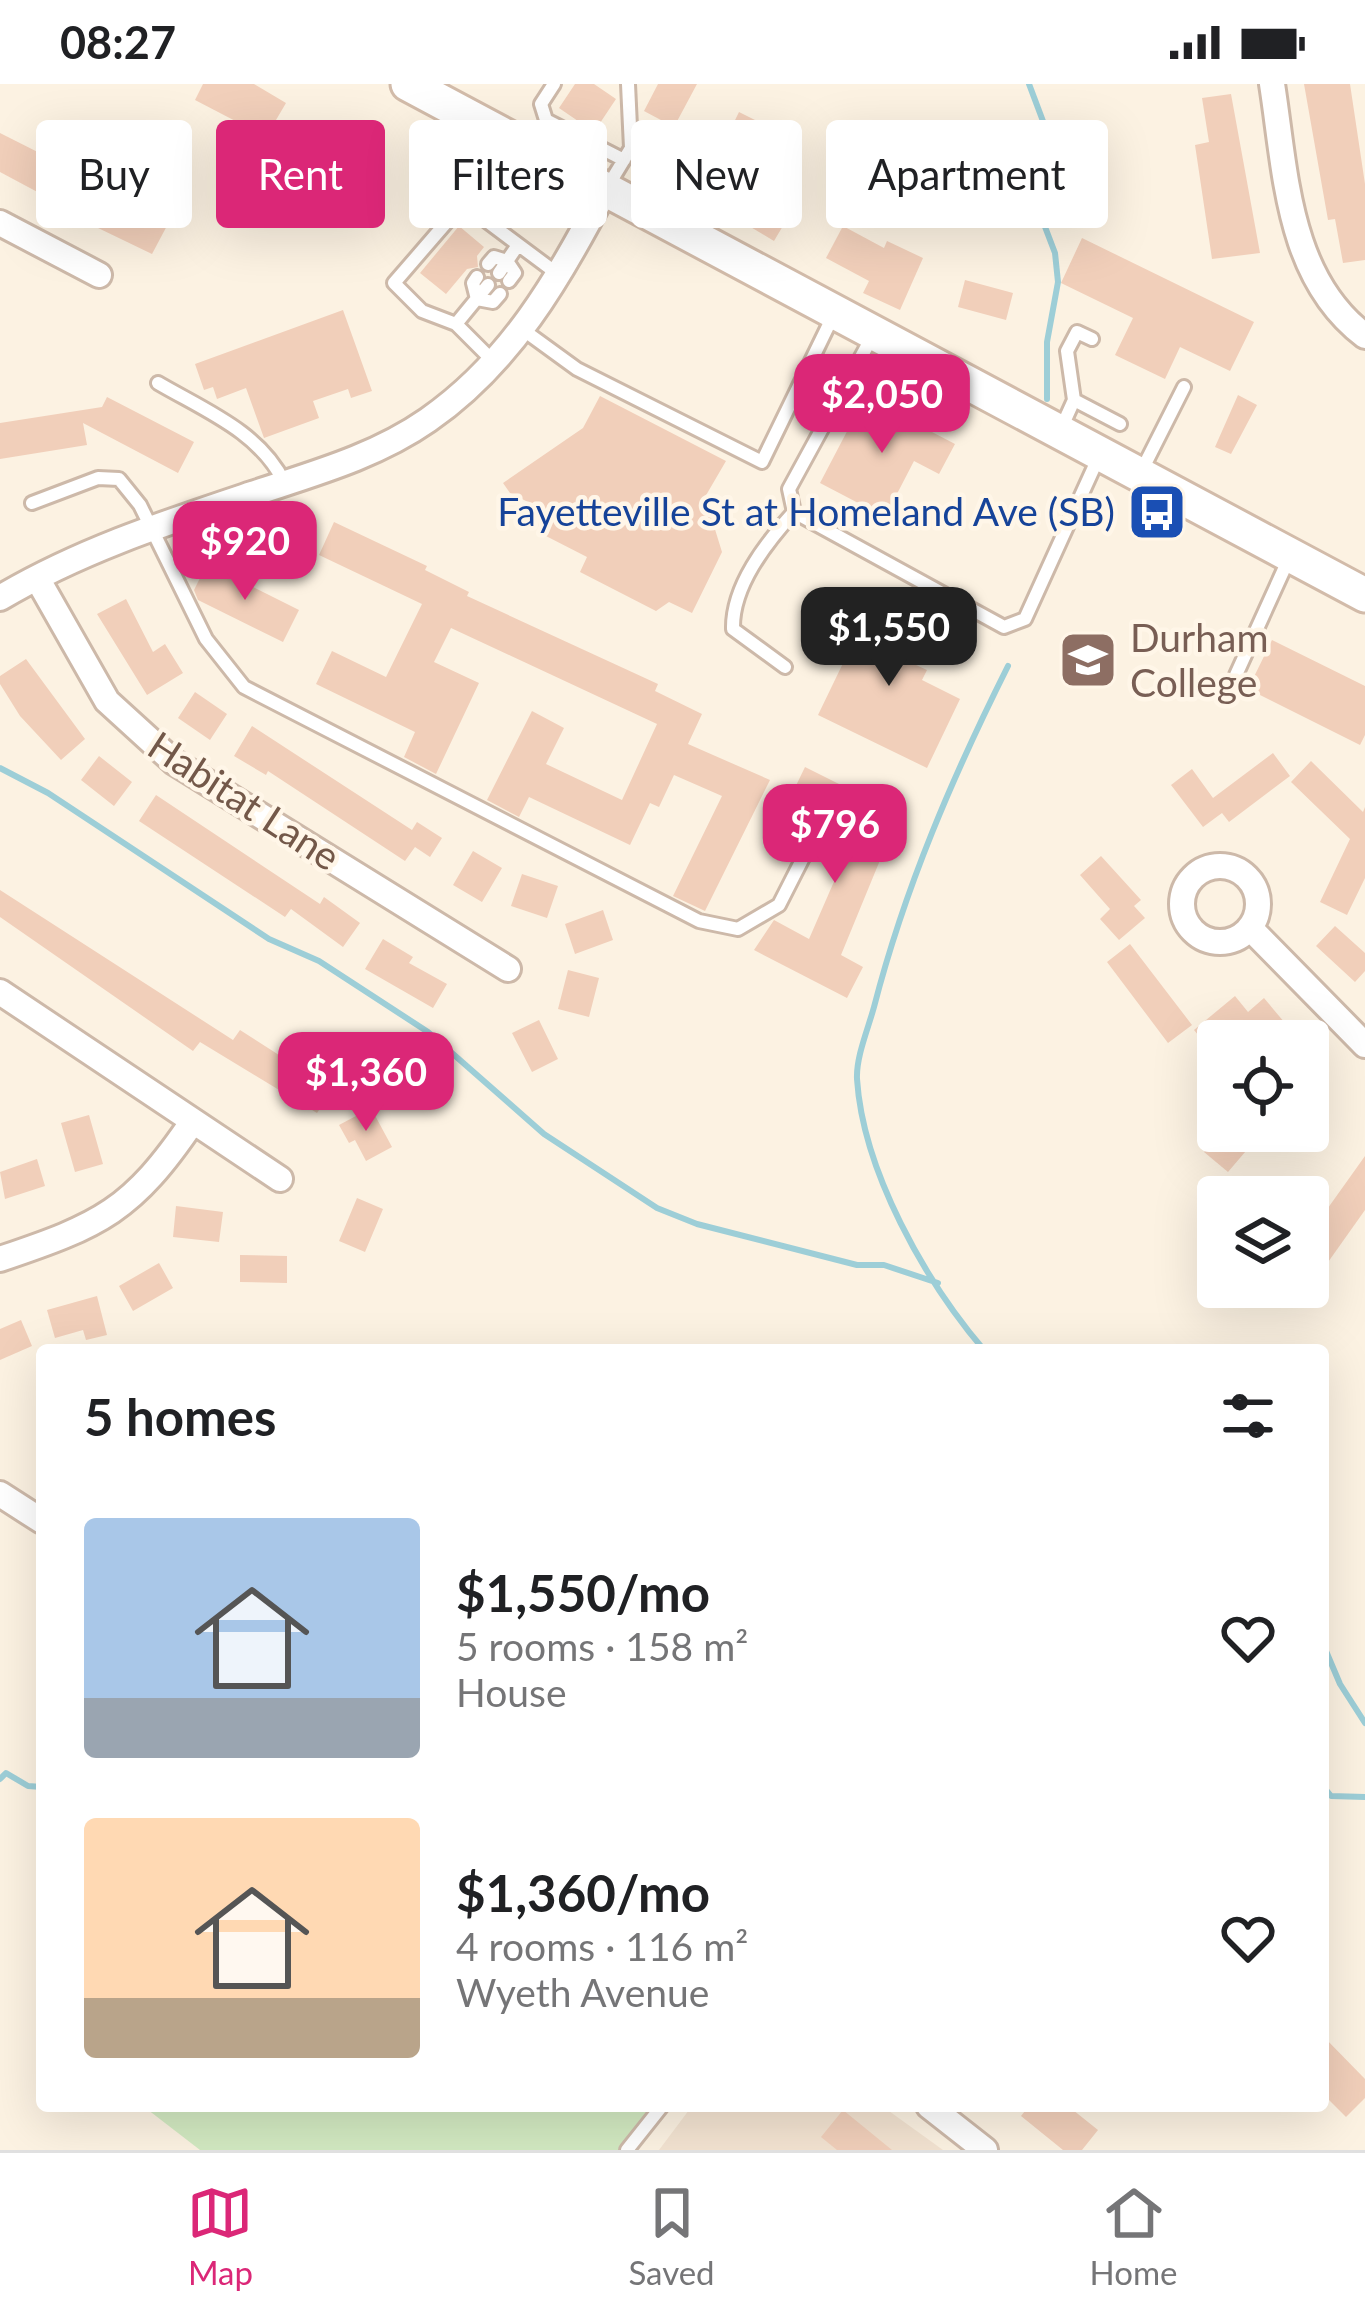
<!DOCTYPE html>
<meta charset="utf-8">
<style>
body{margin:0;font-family:Lato,sans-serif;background:#f6f6f6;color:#202124;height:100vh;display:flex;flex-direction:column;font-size:45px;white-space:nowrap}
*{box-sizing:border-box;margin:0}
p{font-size:39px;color:#757577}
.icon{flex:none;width:66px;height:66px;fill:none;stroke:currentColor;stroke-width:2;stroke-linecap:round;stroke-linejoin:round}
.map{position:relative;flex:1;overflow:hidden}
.drawer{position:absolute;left:36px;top:1260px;width:1293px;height:768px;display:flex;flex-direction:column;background:#fff;border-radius:12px;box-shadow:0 12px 48px #0002}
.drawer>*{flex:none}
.top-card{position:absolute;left:36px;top:36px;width:1293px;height:108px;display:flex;gap:24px}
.controls{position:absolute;left:1197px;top:936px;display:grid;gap:24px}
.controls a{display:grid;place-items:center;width:132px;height:132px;border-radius:12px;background:#fff;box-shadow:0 12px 48px #0002;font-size:60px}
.price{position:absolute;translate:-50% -102px;padding:0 27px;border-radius:24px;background:#db2777;color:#fff;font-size:39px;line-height:78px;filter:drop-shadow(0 3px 6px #0008)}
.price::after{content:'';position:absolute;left:50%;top:72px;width:36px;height:27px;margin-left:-18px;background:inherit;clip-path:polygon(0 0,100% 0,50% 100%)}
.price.selected{background:#222;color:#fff}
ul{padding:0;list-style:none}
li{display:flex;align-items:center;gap:36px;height:300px;padding:0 48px}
li span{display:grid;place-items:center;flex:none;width:336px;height:240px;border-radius:12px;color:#555}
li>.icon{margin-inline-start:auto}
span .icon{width:144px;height:144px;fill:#fffc;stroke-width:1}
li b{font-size:51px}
h2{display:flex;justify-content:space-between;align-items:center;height:144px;padding:0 48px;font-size:51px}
.pill{padding:0 42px;border-radius:12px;background:#fff;box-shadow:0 12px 48px #0002;font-size:42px;line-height:108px}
.pill.selected{background:#db2777;color:#fff}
.status{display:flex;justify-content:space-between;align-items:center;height:84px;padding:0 60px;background:#fff;direction:ltr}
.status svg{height:33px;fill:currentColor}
.tab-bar{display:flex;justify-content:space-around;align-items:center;height:168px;border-top:3px solid #e0e0e0;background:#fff;font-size:33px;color:#757577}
.tab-bar a{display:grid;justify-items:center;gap:6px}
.tab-bar .selected{color:#db2777}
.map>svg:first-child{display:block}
.residential{fill:#f3e3d1}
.green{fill:#d2e9c1}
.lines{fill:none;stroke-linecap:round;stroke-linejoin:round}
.stream{stroke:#9dced7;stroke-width:6}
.building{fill:#f1cfba}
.service-casing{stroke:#cdb9a9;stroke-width:18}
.minor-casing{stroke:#cdb9a9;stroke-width:30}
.secondary-casing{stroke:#d2bba9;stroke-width:39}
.service{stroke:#fff;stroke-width:12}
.minor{stroke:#fff;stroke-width:24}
.secondary{stroke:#fff;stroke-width:33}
.labels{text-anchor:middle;stroke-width:9;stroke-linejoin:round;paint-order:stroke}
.transit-label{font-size:39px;fill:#164399;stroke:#fff6e8;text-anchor:end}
.education-label{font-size:39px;fill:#785e54;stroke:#fff6e8;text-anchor:start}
.street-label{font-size:39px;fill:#735849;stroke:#fff6e8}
</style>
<div class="status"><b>08:27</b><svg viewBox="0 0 49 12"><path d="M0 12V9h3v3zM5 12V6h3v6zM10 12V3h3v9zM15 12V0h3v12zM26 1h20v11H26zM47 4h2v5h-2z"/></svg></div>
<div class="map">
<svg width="1365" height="2066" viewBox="0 0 1365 2066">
<rect width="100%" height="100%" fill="#fcf2e2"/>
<path class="residential" d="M692,2022H882L943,2066H659Z"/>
<path class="green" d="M143,2022H657L627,2066H200Z"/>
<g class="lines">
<path class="stream" d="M1029,0L1058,77L1042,135L1055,169L1058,198L1047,258V315
M0,684L48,709L269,855L319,877L428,948L544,1050L657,1124L697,1140L857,1181H884L938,1199
M984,1266C925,1197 863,1087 857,995C856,973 868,945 874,923C905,803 953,692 1008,582
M1323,1560L1340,1600L1365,1639
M0,1695L6,1689L28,1702L42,1703
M1323,1702L1331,1712L1365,1713"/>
</g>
<path class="building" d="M203,0H254L286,19L266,53L195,16Z
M575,0H594L616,15L594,48L559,24Z
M658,0H697L674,43L644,27Z
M1304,0H1350L1365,100V176L1343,179L1335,135L1328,136Z
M1231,10L1260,169L1212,175L1195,61L1209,58L1202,14Z
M739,28L773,45L745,102L790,130L774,157L739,136L746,124L697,99L693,107L654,87L670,56L714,79Z
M0,49L109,104L112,99L136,114L133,119L169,138L152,170L40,116L43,111L0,88Z
M273,56L327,86L321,98L288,81L278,99L257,87Z
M459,142L484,163L477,172L478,183L467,185L446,210L420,189Z
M843,142L884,164L887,157L923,174L900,226L863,209L869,197L826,174Z
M1082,154L1254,238L1230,287L1180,263L1165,295L1115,271L1133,234L1061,199Z
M965,196L1013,209L1006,236L958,223Z
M343,226L372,307L351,314L348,305L313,317L319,334L264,354L246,304L217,315L213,303L204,306L195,280Z
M1238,311L1257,321L1231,370L1215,363Z
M600,312L726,377L705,413L722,468L692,529L669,518L656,527L580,488L587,473L544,451L554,431L510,409L503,399L583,344Z
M107,313L194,358L178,389L83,339L87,361L0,375V339L102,323Z
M865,313L955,360L939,390L914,377L885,433L820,399Z
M334,438L427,482L425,486L469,508L467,512L658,600L655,607L702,630L688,660L770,696L705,827L673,812L722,712L674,691L659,723L650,719L630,761L529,713L519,733L487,716L532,627L564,644L546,680L622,716L657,640L451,544L434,578L479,599L436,690L404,673L415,648L316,600L332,567L386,593L422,520L319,471Z
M207,480L299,526L283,558L198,516L194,506Z
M875,513L922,536L903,575L927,586L922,596L960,615L927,684L818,631Z
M126,515L153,568L165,560L183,589L147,611L97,530Z
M1272,556L1365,602V651L1360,661L1248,605Z
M26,575L85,655L61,676L20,632L0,600V592Z
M195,608L227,630L210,656L178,634Z
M252,642L412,746L417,738L442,754L430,773L415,763L405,777L268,687L266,691L234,672Z
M1273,669L1290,692L1229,738L1222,729L1203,743L1171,701L1192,685L1213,714Z
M99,672L132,698L114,722L81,696Z
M1311,677L1363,728L1365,723V794L1347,831L1320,818L1350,755L1291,698Z
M805,683L899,730L841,871L863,883L847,914L754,866L774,836L809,855L856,747L790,714Z
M156,711L320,820L324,813L360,839L343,863L291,825L285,833L139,737Z
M473,767L502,784L482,818L453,801Z
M1101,772L1141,816L1134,822L1145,834L1119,856L1100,835L1110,825L1080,791Z
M522,790L558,802L547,834L511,822Z
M0,806L233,956L240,946L318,996L324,987L339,996L317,1029L200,958L193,967L0,833Z
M603,826L613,856L575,870L565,840Z
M1335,842L1365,869V887L1355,898L1316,862Z
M383,855L413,873L409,879L447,900L433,924L365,885Z
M1130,860L1192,941L1168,959L1107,878Z
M568,886L599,894L589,933L558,925Z
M1235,912L1248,928L1264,914L1300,957H1262L1247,938L1225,957H1218L1212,968L1194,946Z
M539,936L558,975L532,988L512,949Z
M371,1024L392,1063L366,1077L355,1056L349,1059L339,1041Z
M89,1031L103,1080L75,1088L61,1039Z
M1222,1047H1263L1228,1088L1204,1068Z
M1365,1072V1126L1326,1181L1308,1169V1152Z
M37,1075L45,1102L5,1115L0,1088Z
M357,1114L383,1125L365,1168L339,1157Z
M176,1122L223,1128L219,1158L173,1153Z
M240,1171L287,1172V1199L240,1198Z
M159,1179L173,1204L133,1227L119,1202Z
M97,1212L107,1251L86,1256L83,1246L55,1254L47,1226Z
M21,1236L32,1262L0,1276V1245Z
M1323,1952L1365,1995V2014L1346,2033L1323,2010Z
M1029,2022H1068L1098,2046L1082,2066H1063L1021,2032Z
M843,2026L892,2066H837L821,2053Z"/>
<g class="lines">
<defs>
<path id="service" d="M554,0L541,20L546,36L624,76
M608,102L631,64L628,0
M488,138L559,191
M488,180L494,173L507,177L518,161
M499,189L507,177L515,189L509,197
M477,193L473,199L477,215L493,218L500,210
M456,240L488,201
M522,245L577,285L762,378L834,230
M872,253L789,405L794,428L1004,543L1025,535L1100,370
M493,277L456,240L422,227L394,199L464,118L488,138L520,96L533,69
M158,299C204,326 260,348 284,398
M1074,316L1120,340
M1060,347L1074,316L1067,267L1077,248L1092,255
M1140,390L1184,303
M32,419L98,394L119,395L140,421L206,555L244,603L699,837L738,845L779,821L810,760
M785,583L733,545C732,502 766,459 794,428
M1236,591L1290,472
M627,2066L662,2022"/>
<path id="minor" d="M1272,0C1286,89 1287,193 1365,252
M0,139L99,191
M37,494L107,617L174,678L508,885
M0,514C79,467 165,439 252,410C312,390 375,373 428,336C510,279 559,195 604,108
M1182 820a38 38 0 1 1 76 0a38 38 0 1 1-76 0Z
M1251,845L1365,961
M0,908L280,1095
M0,1175C101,1141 132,1127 193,1037
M0,1410L42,1437
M929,2022L985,2066"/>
<path id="secondary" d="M408,0L1365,511"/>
</defs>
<use href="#service" class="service-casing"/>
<use href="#minor" class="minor-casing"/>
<use href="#secondary" class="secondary-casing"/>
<use href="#service" class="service"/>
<use href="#minor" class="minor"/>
<use href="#secondary" class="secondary"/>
</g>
<defs>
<symbol id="bus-square" viewBox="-11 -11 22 22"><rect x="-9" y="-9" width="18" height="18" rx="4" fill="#1a4fb4" stroke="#fff6e8"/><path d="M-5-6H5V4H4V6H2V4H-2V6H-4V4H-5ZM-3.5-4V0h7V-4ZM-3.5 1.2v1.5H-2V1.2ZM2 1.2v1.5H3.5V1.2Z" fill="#fff"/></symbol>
<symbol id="school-square" viewBox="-11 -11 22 22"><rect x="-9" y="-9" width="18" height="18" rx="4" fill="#8d6e63" stroke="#fff6e8"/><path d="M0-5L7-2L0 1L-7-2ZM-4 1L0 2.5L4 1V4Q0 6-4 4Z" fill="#fff"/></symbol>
</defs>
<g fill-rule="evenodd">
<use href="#bus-square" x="1124" y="395" width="66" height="66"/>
<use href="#school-square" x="1055" y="543" width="66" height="66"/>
</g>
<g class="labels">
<g class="transit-label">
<text x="1115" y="442">Fayetteville St at Homeland Ave (SB)</text>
</g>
<g class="education-label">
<text x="1130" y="568">Durham<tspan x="1130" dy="45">College</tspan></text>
</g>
<g class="street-label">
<text transform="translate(244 717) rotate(33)" y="14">Habitat Lane</text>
</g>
</g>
</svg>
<div class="controls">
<a><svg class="icon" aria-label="locate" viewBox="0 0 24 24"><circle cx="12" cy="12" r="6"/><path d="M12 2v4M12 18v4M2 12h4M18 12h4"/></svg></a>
<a><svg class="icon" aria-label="layers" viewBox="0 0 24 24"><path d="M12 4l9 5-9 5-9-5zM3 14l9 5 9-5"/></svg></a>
</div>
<b class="price" style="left:882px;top:372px">$2,050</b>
<b class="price" style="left:245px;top:519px">$920</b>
<b class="price selected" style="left:889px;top:605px">$1,550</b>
<b class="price" style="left:835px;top:802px">$796</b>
<b class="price" style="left:366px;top:1050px">$1,360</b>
<div class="top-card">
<a class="pill">Buy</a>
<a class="pill selected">Rent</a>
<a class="pill">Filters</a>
<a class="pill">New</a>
<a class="pill">Apartment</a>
</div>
<section class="drawer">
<h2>5 homes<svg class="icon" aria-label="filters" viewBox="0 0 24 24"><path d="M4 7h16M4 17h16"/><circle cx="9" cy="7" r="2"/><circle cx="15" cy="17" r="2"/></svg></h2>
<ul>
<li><span style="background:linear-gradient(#a9c7e8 75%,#9aa5b1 0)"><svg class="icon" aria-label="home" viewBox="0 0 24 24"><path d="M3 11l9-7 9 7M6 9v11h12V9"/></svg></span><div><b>$1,550/mo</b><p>5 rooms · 158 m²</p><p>House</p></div><svg class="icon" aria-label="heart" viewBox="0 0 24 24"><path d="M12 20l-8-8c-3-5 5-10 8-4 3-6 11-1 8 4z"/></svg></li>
<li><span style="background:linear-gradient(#ffd9b3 75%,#b9a48a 0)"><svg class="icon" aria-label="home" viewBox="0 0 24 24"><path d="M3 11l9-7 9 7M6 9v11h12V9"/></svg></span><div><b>$1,360/mo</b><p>4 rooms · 116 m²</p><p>Wyeth Avenue</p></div><svg class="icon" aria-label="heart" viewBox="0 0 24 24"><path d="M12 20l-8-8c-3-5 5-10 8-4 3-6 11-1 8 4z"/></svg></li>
</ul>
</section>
</div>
<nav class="tab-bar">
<a class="selected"><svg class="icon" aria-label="map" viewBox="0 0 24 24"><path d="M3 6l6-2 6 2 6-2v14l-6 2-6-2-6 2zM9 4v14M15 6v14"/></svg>Map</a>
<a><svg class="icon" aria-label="saved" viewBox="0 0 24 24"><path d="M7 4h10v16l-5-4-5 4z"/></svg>Saved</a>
<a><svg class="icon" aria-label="home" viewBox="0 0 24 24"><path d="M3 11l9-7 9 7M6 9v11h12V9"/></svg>Home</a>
</nav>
